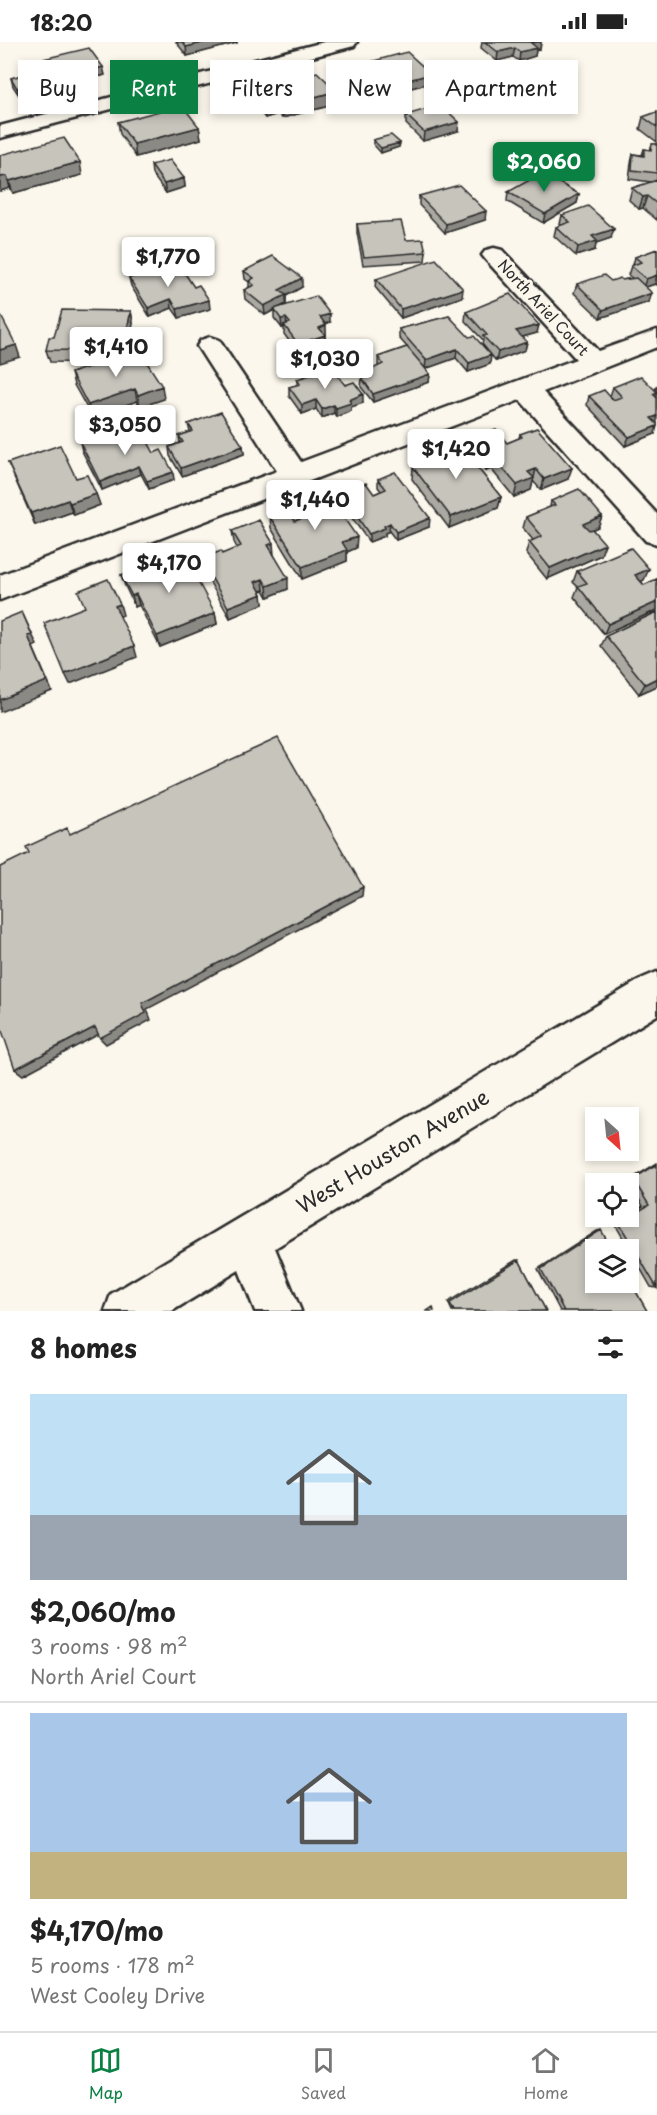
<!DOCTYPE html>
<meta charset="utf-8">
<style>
body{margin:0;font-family:"Playpen Sans",sans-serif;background:#f6f6f6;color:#222;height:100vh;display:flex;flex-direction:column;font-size:22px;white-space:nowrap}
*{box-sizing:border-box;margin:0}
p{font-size:20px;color:#767676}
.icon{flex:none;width:33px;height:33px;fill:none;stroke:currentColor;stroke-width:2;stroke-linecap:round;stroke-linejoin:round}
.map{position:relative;height:1269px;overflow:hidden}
.panel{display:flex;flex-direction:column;background:#fff;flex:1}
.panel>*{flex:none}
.guide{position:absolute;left:18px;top:18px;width:621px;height:54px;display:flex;gap:12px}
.needle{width:39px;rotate:153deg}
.fabs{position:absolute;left:585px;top:1065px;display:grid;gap:12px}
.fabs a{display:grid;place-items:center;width:54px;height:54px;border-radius:0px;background:#fff;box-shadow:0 3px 9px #0003;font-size:30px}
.price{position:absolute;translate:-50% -51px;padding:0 14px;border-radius:6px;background:#fff;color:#222;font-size:20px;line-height:39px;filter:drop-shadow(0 2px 3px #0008)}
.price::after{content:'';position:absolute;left:50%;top:36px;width:18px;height:14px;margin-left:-9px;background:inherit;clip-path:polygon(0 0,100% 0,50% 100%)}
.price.active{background:#0b8043;color:#fff}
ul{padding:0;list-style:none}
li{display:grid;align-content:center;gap:12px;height:318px;padding:0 30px}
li+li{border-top:2px solid #e0e0e0}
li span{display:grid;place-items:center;height:186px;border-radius:0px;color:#555}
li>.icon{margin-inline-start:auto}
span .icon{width:108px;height:108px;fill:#fffc;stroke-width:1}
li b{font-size:26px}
h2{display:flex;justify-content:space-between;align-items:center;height:72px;padding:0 30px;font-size:26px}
.pill{padding:0 21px;border-radius:0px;background:#fff;box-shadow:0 3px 9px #0003;font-size:21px;line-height:54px}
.pill.active{background:#0b8043;color:#fff}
.status{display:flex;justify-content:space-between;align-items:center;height:42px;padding:0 30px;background:#fff;direction:ltr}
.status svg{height:16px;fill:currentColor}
.dock{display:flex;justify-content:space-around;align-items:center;height:84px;border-top:2px solid #e0e0e0;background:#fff;font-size:16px;color:#767676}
.dock a{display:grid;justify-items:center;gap:3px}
.dock .active{color:#0b8043}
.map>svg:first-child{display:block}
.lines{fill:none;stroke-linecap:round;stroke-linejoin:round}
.minor-casing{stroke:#2b2b2b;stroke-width:5}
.minor{fill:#fbf7ec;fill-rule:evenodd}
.wall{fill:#aba9a2;stroke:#2b2b2b;stroke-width:1.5}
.shaded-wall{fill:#8b8984;stroke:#2b2b2b;stroke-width:1.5}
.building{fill:#c7c4bc;stroke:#2b2b2b;stroke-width:1.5}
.labels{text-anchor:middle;stroke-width:6;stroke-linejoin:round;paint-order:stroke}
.far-street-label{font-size:15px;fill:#2b2b2b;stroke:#fbf7ec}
.near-street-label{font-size:21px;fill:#2b2b2b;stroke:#fbf7ec}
</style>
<div class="status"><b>18:20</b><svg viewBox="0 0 49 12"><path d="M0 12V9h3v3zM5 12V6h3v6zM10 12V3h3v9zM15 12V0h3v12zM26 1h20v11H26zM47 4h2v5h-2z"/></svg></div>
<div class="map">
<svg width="657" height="1269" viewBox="0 0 657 1269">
<rect width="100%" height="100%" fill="#fbf7ec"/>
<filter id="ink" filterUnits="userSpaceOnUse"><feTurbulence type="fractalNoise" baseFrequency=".0167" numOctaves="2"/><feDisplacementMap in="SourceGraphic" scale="12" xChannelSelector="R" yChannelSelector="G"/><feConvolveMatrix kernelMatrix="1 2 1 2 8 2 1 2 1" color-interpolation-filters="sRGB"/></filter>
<g filter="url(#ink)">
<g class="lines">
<defs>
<path id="minor" d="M324,0H357L354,4L0,96V84Z
M494,206L502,208L598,309L657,288V305L543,350L657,472V502L646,499L520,358L0,558V533L277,429L197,304L201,298L210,295L219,298L301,420L576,317L486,218L482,213L486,208Z
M657,930V973L275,1206L301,1269H255L239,1228L172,1269H105L111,1252L643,936Z"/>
</defs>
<use href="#minor" class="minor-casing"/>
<use href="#minor" class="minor"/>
</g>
<path class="wall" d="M176,0H237V1L187,14Z
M482,0H541L540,7L536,8L535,14L519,19L513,15L497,19L481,6Z
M39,18L105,33L20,55L13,44L11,36L42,28Z
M362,22L430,41L385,53L362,30Z
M249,47L337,49V62L282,76L278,72L265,76L250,59Z
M657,70V100L640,87L643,75Z
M406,73L458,89L423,99L406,82Z
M118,80L199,85L201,97L136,115L120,92Z
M373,98L400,101L399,105L381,111L373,102Z
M652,102H657V178L643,166L639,167L629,158L632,146L651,140L629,137L631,121L633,112L642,113L644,107L650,108Z
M0,113L82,133L13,151L10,146L0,149Z
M151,123L184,136L185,145L166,151L152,132Z
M508,150L579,152L577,161L543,181L507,159Z
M419,154L485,178L445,191L419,163Z
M562,173L611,196L596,201L595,208L576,214L554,194L556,185L561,183L560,182Z
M357,182L406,198L426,210L425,219L363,223L357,191Z
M657,207V243L655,242L646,245L649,260L600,276L574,251L577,242L622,238L632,236L628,233L631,224L633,223L635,215Z
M164,228L210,267L179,276L172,266L150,275L131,244L129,236L161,234L165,233Z
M244,229L302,245L286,254V262L281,265L330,280L325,282L326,292L325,293V302L298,311L284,292V285L282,286L274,276V268L265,273L245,257L244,248L249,246V240L245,237Z
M376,237L462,255L401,276L375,245Z
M131,269L133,281L129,303H123L124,309V313L164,357L140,365L137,359L92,375L74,343L71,331L101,321L50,320L46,308L54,295Z
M466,270L537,291L523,295L527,300L525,308L496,319L482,302L483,298L465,279Z
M449,274L490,322L468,330L456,316L425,327L430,332L429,340L373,360L361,345L362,336H363L364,331L378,325V315L407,305L399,296V287Z
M297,337L345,343L363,361L351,365V369L336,375L334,371L322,376L316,367L302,372L289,354V345L297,343Z
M657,343V353L656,354L655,392L625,404L587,363L589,354L614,358L610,354L613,345L655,348Z
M188,382L243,404L244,412L182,434L170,414L169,405L180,401L179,394L190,390Z
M520,392L568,437L541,448L533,439L531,448L514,455L491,427L486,429L470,409L472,397L507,401L519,396Z
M115,398L154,411L174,438L149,447L141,432L102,448L82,409L80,400Z
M422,416L476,419L475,423L501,455L498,466L449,486L412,437L413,425L421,422Z
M8,421L76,436L96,452L100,463L74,473L72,470L35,483Z
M378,437L429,485L396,498L389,489L385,491V494L369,500L340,459L341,451L374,452L381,449L378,445Z
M551,459L602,474L598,485L593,487L601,513L547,537L526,511L529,500L533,498L523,486L526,475L550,465Z
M301,463L356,506L347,510V519L302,537L271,486L270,475L295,479L302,476Z
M232,489L274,513L288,547L268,555L264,548L261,549L263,562L230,576L203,528L201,517L222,512L237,506L234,500Z
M577,529L644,538L641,539L644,543L657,537V568L604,592L574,555L578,545L573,540Z
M121,533L215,571L217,582L160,605L139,563L135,565L125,544Z
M657,570V644L639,652L601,604L606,594Z
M657,1121V1246L651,1245L615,1182L627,1174H628V1173L643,1164L628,1139Z
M601,1188L647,1269H560L538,1227L597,1189Z
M516,1218H519L546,1269H452L448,1260Z"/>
<path class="shaded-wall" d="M206,0H237V1L187,14L186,5Z
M537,0H541L540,7L536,8L535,14L519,19L520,10L531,1Z
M515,6L513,15L497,19L498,10Z
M103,25L105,33L20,55L17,46Z
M431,32L430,41L385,53L386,44Z
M337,49V62L282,76L281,64Z
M277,60L278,72L265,76L264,63Z
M459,80L458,89L423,99L424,90Z
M199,85L201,97L136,115L134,102Z
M400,101L399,105L381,111V106Z
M80,120L82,133L13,151L9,139Z
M7,134L10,146L0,149V135Z
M184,136L185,145L166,151L164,142Z
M579,152L577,161L543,181L545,172Z
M647,154L643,166L639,167L643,155Z
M486,169L485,178L445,191L446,182Z
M614,187L611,196L596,201L595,208L576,214L578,205L592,194Z
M657,233L655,242L643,246L646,237Z
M302,236V245L286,254V262L265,273L264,264L279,248Z
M463,247L462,255L401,276V267Z
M652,251L649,260L600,276L603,268Z
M171,257L172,266L150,275L148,266Z
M209,258L210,267L179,276L177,267Z
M131,269L133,281L129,303L126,291Z
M330,272V280L320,284V275Z
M286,276L287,284L284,283V285L282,286L281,277Z
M326,283V292L319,294V286Z
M539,283L537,291L515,297L516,289Z
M325,293V302L298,311V302Z
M122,296L124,309L122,321L119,309Z
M527,300L525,308L496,319L498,310Z
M16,303L20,315L0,321V308Z
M457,307L456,316L425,327L426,318Z
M491,313L490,322L468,330L469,321Z
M430,332L429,340L373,360V352Z
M162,344L164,357L140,365L138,353Z
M135,347L137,359L92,375L88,363Z
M363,352V361L351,365V369L336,375V366L349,358Z
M316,358V367L302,372V363Z
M334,363V371L322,376V367Z
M657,374V382L651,376Z
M657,384L655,392L625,404L629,395Z
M243,404L244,412L182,434L181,426Z
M493,415L491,427L486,429L488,417Z
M139,424L141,432L102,448L100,440Z
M572,426L568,437L541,448L544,437Z
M536,427L531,448L514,455L517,443L528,430Z
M173,430L174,438L149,447L147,439Z
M96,452L100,463L74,473L70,461Z
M501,455L498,466L449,486L451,475Z
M68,458L72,470L35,483L31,471Z
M602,474L598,485L579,493L583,482Z
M430,476L429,485L396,498V490Z
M390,481L389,489L385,491V494L369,500V492Z
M357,495L356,506L347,510V519L302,537V525L342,500Z
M273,501L274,513L269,515L268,503Z
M605,502L601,513L547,537L550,526Z
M649,527L644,538L631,544L635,533Z
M288,536V547L268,555L267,544Z
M263,537L264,548L256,550L255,540Z
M136,552L139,563L135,565L132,554Z
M262,552L263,562L230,576L228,565Z
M657,560V568L604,592L608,582Z
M120,562L123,573L118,575L115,564Z
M22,570L37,603L33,605L52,649L0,670V658L28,594Z
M215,571L217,582L160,605L157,594Z
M134,604L137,615L70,642L65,632Z
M657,636V644L639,652L645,642Z
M363,845L362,854L147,967L151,978L106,1002L100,996L142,961Z
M95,985L101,991L23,1033L15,1027Z"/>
<path class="building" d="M182,0H206L186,5Z
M485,0H537L531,1L537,6L520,10L515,6L498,10Z
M89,6L103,25L17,46L11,36L45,27L39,18Z
M407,10L431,32L386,44L362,22Z
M317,30L337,49L281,64L277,60L264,63L249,47Z
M182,63L199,85L134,102L118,80Z
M441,63L459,80L424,90L406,73Z
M657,70V85L643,75Z
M391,93L400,101L381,106L373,98Z
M64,96L80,120L9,139L7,134L0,135V113Z
M652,102H657V131L632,128L633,112L644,114V107L651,108Z
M170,118L184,136L164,142L151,123Z
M542,131L579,152L545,172L508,150Z
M657,138V162L647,154L643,155L632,146Z
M459,143L486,169L446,182L419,154Z
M588,164L614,187L592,194L597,199L578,205L556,185L570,180L562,173Z
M401,179L406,198L423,197L426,210L364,215L357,182Z
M657,207V233L646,237L631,224L641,220L635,215Z
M273,214L302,236L279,248L286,253L264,264L244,248L254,243L249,239L254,236L244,229Z
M436,217L463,247L401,267L376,237Z
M180,224L194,245L199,243L209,258L177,267L171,257L148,266L129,236L156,227L161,234L167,233L164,228Z
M604,233L611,239L620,236L622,238L636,236L652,251L603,268L577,242Z
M510,252L539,283L516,289L527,300L498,310L483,294L487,293L466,270Z
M316,254L330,272L320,275L326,283L319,286L325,293L298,302L284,283L290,281L286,276L281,277L274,267Z
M62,268L131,269L126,291L104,290V293H110L109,296H122L119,309L46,308L49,295H54Z
M0,272L16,303L0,308Z
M449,274L469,295L474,294L491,313L469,321L457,307L426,318L399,287Z
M407,305L430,332L373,352L362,336L367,335L364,331L383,322L378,315Z
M139,308L162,344L138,353L135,347L88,363L71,331Z
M332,326L345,343L354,340L363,352L349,358L351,361L336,366L334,363L322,367L316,358L302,363L289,345L300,342L297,337Z
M641,334L657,350L653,352L657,356V374L651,376L657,382V384L629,395L589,354L604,348L613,358L622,355L613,345Z
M221,370L243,404L181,426L169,405L183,400L179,394L193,389L188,382Z
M537,386L572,426L544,437L536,427L528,430L534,436L517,443L493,415L488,417L472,397L496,388L507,401L522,395L520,392Z
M142,389L154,411L161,408L173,430L147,439L139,424L100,440L80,400L110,390L115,398Z
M462,401L476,419L473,420L501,455L451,475L413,425L425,420L422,416Z
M60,403L76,436L87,433L96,452L70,461L68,458L31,471L8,421Z
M395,430L430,476L396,490L390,481L384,484L385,486L369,492L341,451L366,441L374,452L386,447L378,437Z
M579,447L602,474L583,482L589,488L592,487L605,502L550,526L529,500L542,494L526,475L555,463L551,459Z
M328,453L357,495L342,500L347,508L302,525L270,475L288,468L295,479L308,474L301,463Z
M259,478L273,501L268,503L288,536L267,544L263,537L255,540L262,552L228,565L201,517L221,509L222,512L241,504L232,489Z
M631,506L649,527L635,533L644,543L657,537V560L608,582L578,544L587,541L577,529Z
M182,510L215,571L157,594L136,552L132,554L121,533Z
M108,537L120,562L115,564L134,604L65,632L44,581L85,565L78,549Z
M22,570L32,593L28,594L47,639L0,658V579Z
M657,570V636L645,642L606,594Z
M278,696L363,845L142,961L146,971L100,996L95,985L15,1027L0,983V825L29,811L26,805L67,786L70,792Z
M657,1122V1246L619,1181L649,1163L633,1137Z
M601,1188L612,1208H596V1240H628V1236L647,1269H564L541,1227Z
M519,1218L546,1269H454L450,1261Z
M433,1265L434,1269H427Z"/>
</g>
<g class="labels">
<g class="far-street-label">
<text transform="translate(543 266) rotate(47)" y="5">North Ariel Court</text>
</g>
<g class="near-street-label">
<text transform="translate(393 1110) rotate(-31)" y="7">West Houston Avenue</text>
</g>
</g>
</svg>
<div class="fabs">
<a><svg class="needle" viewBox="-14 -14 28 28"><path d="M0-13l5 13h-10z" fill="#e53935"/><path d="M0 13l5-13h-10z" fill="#767676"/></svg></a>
<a><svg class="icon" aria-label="locate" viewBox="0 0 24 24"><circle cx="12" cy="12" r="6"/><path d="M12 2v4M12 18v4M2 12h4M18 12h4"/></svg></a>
<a><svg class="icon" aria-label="layers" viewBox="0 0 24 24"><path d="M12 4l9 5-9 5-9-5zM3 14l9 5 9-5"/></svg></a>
</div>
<b class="price active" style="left:544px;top:151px">$2,060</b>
<b class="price" style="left:168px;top:246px">$1,770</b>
<b class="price" style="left:116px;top:336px">$1,410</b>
<b class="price" style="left:325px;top:348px">$1,030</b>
<b class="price" style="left:125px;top:414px">$3,050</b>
<b class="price" style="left:456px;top:438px">$1,420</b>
<b class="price" style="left:315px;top:489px">$1,440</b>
<b class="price" style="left:169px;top:552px">$4,170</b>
<div class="guide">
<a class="pill">Buy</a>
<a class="pill active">Rent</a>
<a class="pill">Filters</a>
<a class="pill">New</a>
<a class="pill">Apartment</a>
</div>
</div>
<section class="panel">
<h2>8 homes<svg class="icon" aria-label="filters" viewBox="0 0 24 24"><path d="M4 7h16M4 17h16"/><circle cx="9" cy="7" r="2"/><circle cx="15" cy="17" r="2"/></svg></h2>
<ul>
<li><span style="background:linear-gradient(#bfe0f5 65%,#9aa5b1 0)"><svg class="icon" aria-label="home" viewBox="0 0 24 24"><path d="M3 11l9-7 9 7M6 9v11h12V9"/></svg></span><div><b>$2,060/mo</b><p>3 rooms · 98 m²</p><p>North Ariel Court</p></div></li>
<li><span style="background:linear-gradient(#a9c7e8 75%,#c2b280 0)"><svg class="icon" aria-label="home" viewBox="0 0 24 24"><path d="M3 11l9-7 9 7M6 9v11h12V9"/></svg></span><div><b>$4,170/mo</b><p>5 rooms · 178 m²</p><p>West Cooley Drive</p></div></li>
</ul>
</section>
<nav class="dock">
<a class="active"><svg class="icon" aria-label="map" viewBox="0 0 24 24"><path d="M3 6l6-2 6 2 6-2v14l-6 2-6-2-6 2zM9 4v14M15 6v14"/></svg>Map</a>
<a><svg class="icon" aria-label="saved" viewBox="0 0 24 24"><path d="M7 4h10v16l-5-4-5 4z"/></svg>Saved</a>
<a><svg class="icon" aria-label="home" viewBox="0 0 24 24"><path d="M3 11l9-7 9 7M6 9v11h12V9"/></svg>Home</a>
</nav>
